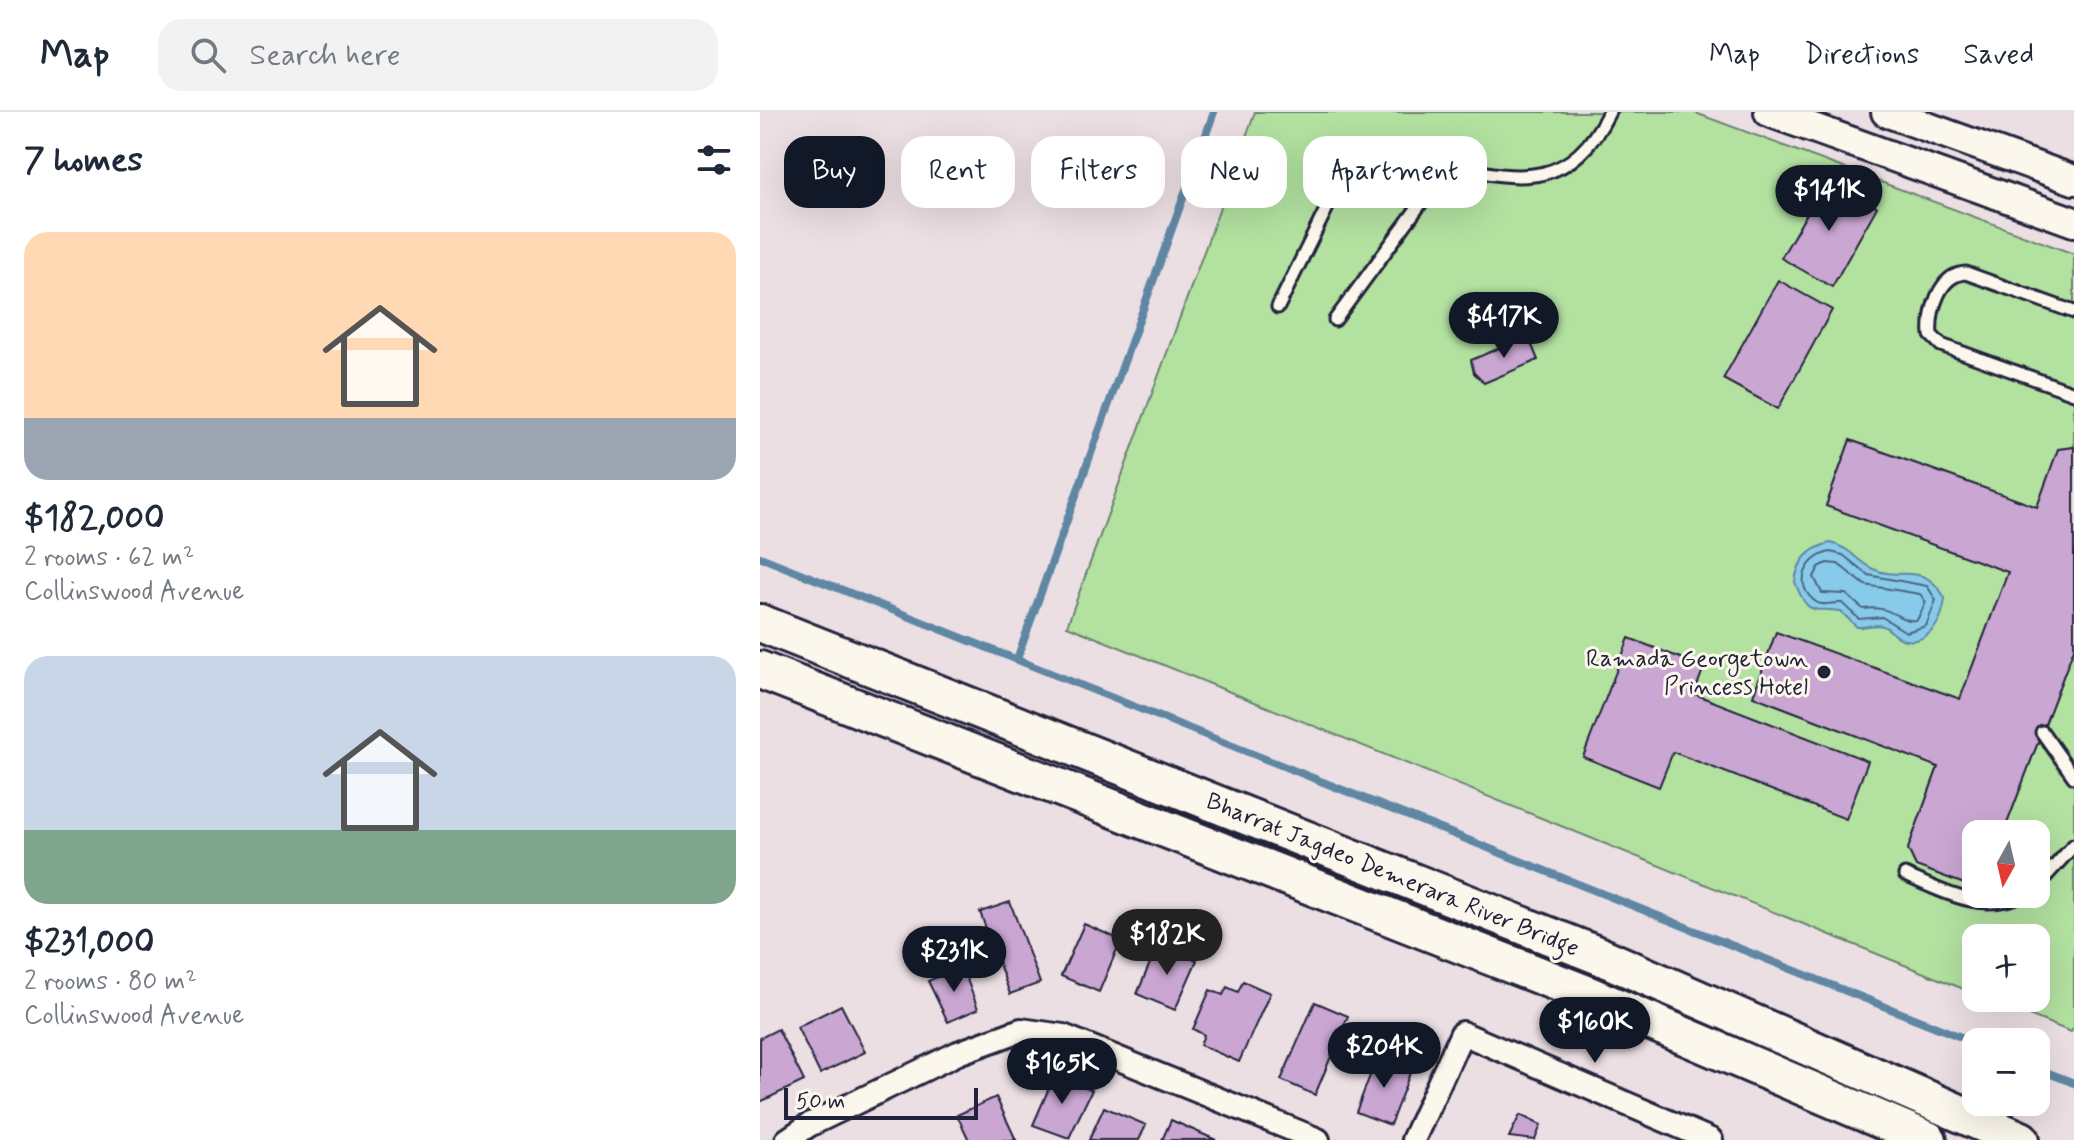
<!DOCTYPE html>
<meta charset="utf-8">
<style>
body{margin:0;font-family:Mynerve,sans-serif;background:#f2f2f3;color:#1f2937;height:100vh;display:flex;flex-direction:column;font-size:30px;white-space:nowrap}
*{box-sizing:border-box;margin:0}
p{font-size:26px;color:#747a83}
.icon{flex:none;width:44px;height:44px;fill:none;stroke:currentColor;stroke-width:2;stroke-linecap:round;stroke-linejoin:round}
.map{position:relative;flex:1;overflow:hidden}
.drawer{display:flex;flex-direction:column;background:#fff;width:760px}
.drawer>*{flex:none}
.top-card{position:absolute;left:24px;top:24px;width:760px;height:72px;display:flex;gap:16px}
.needle{width:52px;rotate:188deg}
.buttons{position:absolute;left:1202px;top:708px;display:grid;gap:16px}
.buttons a{display:grid;place-items:center;width:88px;height:88px;border-radius:16px;background:#fff;box-shadow:0 8px 32px #0002;font-size:40px}
.scale{position:absolute;left:24px;bottom:20px;width:194px;box-sizing:border-box;padding-left:8px;border:4px solid #22223b;border-top:0;font-size:22px;line-height:28px;white-space:nowrap;color:#22223b;-webkit-text-stroke:6px #fbf7ec;paint-order:stroke}
.price{position:absolute;translate:-50% -68px;padding:0 18px;border-radius:28px;background:#111827;color:#fff;font-size:26px;line-height:52px;filter:drop-shadow(0 2px 4px #0008)}
.price::after{content:'';position:absolute;left:50%;top:48px;width:24px;height:18px;margin-left:-12px;background:inherit;clip-path:polygon(0 0,100% 0,50% 100%)}
.price.selected{background:#222;color:#fff}
ul{padding:0;list-style:none}
li{display:grid;align-content:center;gap:16px;height:424px;padding:0 24px}
li span{display:grid;place-items:center;height:248px;border-radius:24px;color:#555}
li>.icon{margin-inline-start:auto}
span .icon{width:144px;height:144px;fill:#fffc;stroke-width:1}
li b{font-size:34px}
h2{display:flex;justify-content:space-between;align-items:center;height:96px;padding:0 24px;font-size:34px}
.pill{padding:0 28px;border-radius:24px;background:#fff;box-shadow:0 8px 32px #0002;font-size:28px;line-height:72px}
.pill.selected{background:#111827;color:#fff}
header{display:flex;align-items:center;gap:48px;box-sizing:border-box;height:112px;padding:0 40px;background:#fff;border-bottom:2px solid #e0e1e3}
header strong{font-size:38px}
nav{display:flex;gap:44px;margin-inline-start:auto;font-size:28px}
.search{width:560px;height:72px;background:#f2f2f3;display:flex;align-items:center;gap:20px;box-sizing:border-box;padding:0 28px;border-radius:24px;color:#747a83;font-size:30px}
main{display:flex;flex:1;min-height:0}
.map>svg:first-child{display:block}
.green{fill:#b2e1a0;stroke:#6a826e;stroke-width:2}
.water{fill:#88cae9;stroke:#5f87a3;stroke-width:2}
.lines{fill:none;stroke-linecap:round;stroke-linejoin:round}
.shore{stroke:#4b6581;stroke-width:2}
.stream{stroke:#5f87a3;stroke-width:8}
.building{fill:#c9a7d2;stroke:#22223b;stroke-width:2}
.service-casing{stroke:#22223b;stroke-width:17}
.minor-casing{stroke:#22223b;stroke-width:28}
.tertiary-casing{stroke:#22223b;stroke-width:34}
.primary-casing{stroke:#22223b;stroke-width:42}
.service{stroke:#fbf7ec;stroke-width:11}
.minor{stroke:#fbf7ec;stroke-width:22}
.tertiary{stroke:#fbf7ec;stroke-width:28}
.primary{stroke:#fbf7ec;stroke-width:36}
.poi-dot{fill:#22223b;stroke:#fbf7ec;stroke-width:3}
.labels{text-anchor:middle;stroke-width:6;stroke-linejoin:round;paint-order:stroke}
.poi-label{font-size:24px;fill:#22223b;stroke:#fbf7ec;text-anchor:end}
.street-label{font-size:24px;fill:#22223b;stroke:#fbf7ec}
</style>
<header>
<strong>Map</strong>
<div class="search"><svg class="icon" aria-label="search" viewBox="0 0 24 24"><circle cx="10" cy="10" r="6"/><path d="M15 15l6 6"/></svg>Search here</div>
<nav><a>Map</a><a>Directions</a><a>Saved</a></nav>
</header>
<main>
<section class="drawer">
<h2>7 homes<svg class="icon" aria-label="filters" viewBox="0 0 24 24"><path d="M4 7h16M4 17h16"/><circle cx="9" cy="7" r="2"/><circle cx="15" cy="17" r="2"/></svg></h2>
<ul>
<li><span style="background:linear-gradient(#ffd9b3 75%,#9aa5b1 0)"><svg class="icon" aria-label="home" viewBox="0 0 24 24"><path d="M3 11l9-7 9 7M6 9v11h12V9"/></svg></span><div><b>$182,000</b><p>2 rooms · 62 m²</p><p>Collinswood Avenue</p></div></li>
<li><span style="background:linear-gradient(#c9d6e8 70%,#7fa58c 0)"><svg class="icon" aria-label="home" viewBox="0 0 24 24"><path d="M3 11l9-7 9 7M6 9v11h12V9"/></svg></span><div><b>$231,000</b><p>2 rooms · 80 m²</p><p>Collinswood Avenue</p></div></li>
</ul>
</section>
<div class="map">
<svg width="1314" height="1028" viewBox="0 0 1314 1028">
<rect width="100%" height="100%" fill="#ecdfe4"/>
<filter id="ink" filterUnits="userSpaceOnUse"><feTurbulence type="fractalNoise" baseFrequency=".0125" numOctaves="2"/><feDisplacementMap in="SourceGraphic" scale="16" xChannelSelector="R" yChannelSelector="G"/><feConvolveMatrix kernelMatrix="1 2 1 2 8 2 1 2 1" color-interpolation-filters="sRGB"/></filter>
<g filter="url(#ink)">
<path class="green" d="M495,0H933L1314,142V335L1298,338L1277,395L1090,328L1066,394L1248,460L1200,587L1016,521L993,584L1178,655L1148,737L1156,754L1207,773L1216,771V782H1276V722H1243L1314,536V915L1311,920L1227,886H1276V826H1216V882L307,514Z"/>
<path class="water" d="M1070,431C1090,435 1096,449 1113,457C1143,470 1163,448 1185,486C1183,507 1171,532 1145,528C1135,526 1131,517 1123,514C1116,511 1105,516 1097,515L1080,499C1053,495 1048,506 1035,470C1038,448 1048,437 1070,431Z"/>
<g class="lines">
<path class="shore" d="M1070,440L1083,443L1108,463L1167,474L1176,488L1166,514L1146,520L1122,505L1099,507L1082,491C1073,490 1063,495 1056,490C1032,473 1046,445 1070,440Z
M1067,451L1078,452L1105,473L1160,482L1166,490L1157,508C1137,511 1133,492 1103,497L1086,482L1062,481L1054,465L1059,455Z"/>
<path class="stream" d="M0,445L1216,931
M257,547L454,0
M1276,956L1314,971"/>
</g>
<path class="building" d="M1067,67L1117,95L1072,175L1021,146Z
M1018,168L1072,198L1018,297L963,267Z
M768,224L778,248L724,271L714,261L711,248Z
M1090,328L1277,395L1298,337L1314,335V536L1243,722H1216V771L1207,773L1156,754L1148,737L1178,655L993,584L1016,520L1200,587L1248,460L1066,394Z
M869,526L944,555L934,582L1108,649L1086,707L913,640L899,675L823,645Z
M250,790L280,871L250,882L220,800Z
M324,812L361,828L339,880L301,864Z
M398,832L437,848L415,898L377,882Z
M202,854L218,897L188,910L168,869Z
M483,869L510,881L479,950L440,933L444,923L433,917L450,878L463,883L467,875L478,880Z
M555,890L588,904L555,983L521,968Z
M81,893L105,940L60,962L37,915Z
M18,917L44,969L0,990V926Z
M618,943L652,956L630,1013L596,1000Z
M295,962L332,978L309,1026L273,1013Z
M236,985L256,1028H209L197,1003Z
M344,995L386,1013L379,1028H329Z
M760,1003L781,1013L775,1028L749,1025Z
M411,1008L456,1028H402Z"/>
<g class="lines">
<defs>
<path id="service" d="M518,195L584,61C588,56 594,46 600,42C610,37 626,39 636,40C655,41 672,49 690,53C763,71 812,75 849,0
M1314,200L1206,161C1179,162 1169,200 1171,223L1181,233L1314,281
M575,208L689,53
M1282,620L1314,665
M1145,763C1184,780 1222,802 1263,782
M1276,775L1314,733"/>
<path id="minor" d="M27,1028L49,1013L198,941L261,918L303,924L558,1028
M653,1028L702,921L951,1028"/>
<path id="tertiary" d="M1009,0L1314,110
M1126,0L1314,68"/>
<path id="primary" d="M0,511L840,844L1261,1028
M0,558L824,881L1168,1028"/>
</defs>
<use href="#service" class="service-casing"/>
<use href="#minor" class="minor-casing"/>
<use href="#tertiary" class="tertiary-casing"/>
<use href="#primary" class="primary-casing"/>
<use href="#service" class="service"/>
<use href="#minor" class="minor"/>
<use href="#tertiary" class="tertiary"/>
<use href="#primary" class="primary"/>
</g>
</g>
<circle class="poi-dot" cx="1064" cy="560" r="8"/>
<g class="labels">
<g class="poi-label">
<text x="1048" y="554">Ramada Georgetown<tspan x="1048" dy="28">Princess Hotel</tspan></text>
</g>
<g class="street-label">
<text transform="translate(633 762) rotate(22)" y="8">Bharrat Jagdeo Demerara River Bridge</text>
</g>
</g>
</svg>
<div class="buttons">
<a><svg class="needle" viewBox="-14 -14 28 28"><path d="M0-13l5 13h-10z" fill="#e53935"/><path d="M0 13l5-13h-10z" fill="#747a83"/></svg></a>
<a>+</a>
<a>−</a>
</div>
<div class="scale">50 m</div>
<b class="price" style="left:1069px;top:121px">$141K</b>
<b class="price" style="left:744px;top:248px">$417K</b>
<b class="price selected" style="left:407px;top:865px">$182K</b>
<b class="price" style="left:194px;top:882px">$231K</b>
<b class="price" style="left:835px;top:953px">$160K</b>
<b class="price" style="left:624px;top:978px">$204K</b>
<b class="price" style="left:302px;top:994px">$165K</b>
<div class="top-card">
<a class="pill selected">Buy</a>
<a class="pill">Rent</a>
<a class="pill">Filters</a>
<a class="pill">New</a>
<a class="pill">Apartment</a>
</div>
</div>
</main>
